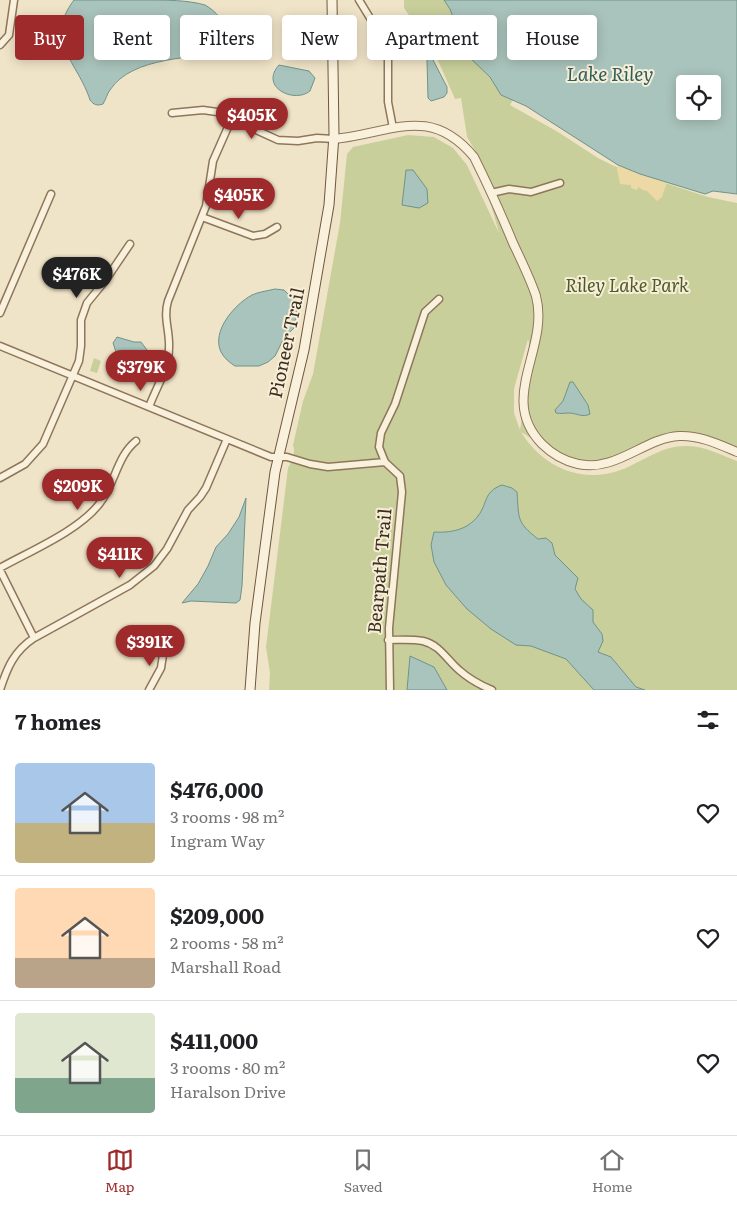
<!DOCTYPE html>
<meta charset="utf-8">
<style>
body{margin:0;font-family:Literata,serif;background:#f6f6f6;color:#202124;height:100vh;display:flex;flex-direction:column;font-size:19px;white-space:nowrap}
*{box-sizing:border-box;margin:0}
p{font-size:16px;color:#757577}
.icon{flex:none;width:28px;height:28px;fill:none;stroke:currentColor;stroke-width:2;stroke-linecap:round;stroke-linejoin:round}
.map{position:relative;height:690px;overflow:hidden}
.sheet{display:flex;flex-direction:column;background:#fff;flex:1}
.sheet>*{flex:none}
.hud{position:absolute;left:15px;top:15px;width:708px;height:45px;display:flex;gap:10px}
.tools{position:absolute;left:676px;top:75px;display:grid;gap:10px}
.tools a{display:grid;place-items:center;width:45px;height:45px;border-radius:5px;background:#fff;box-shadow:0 2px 12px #0003;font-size:25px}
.price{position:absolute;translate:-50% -42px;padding:0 11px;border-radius:18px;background:#9e2a2b;color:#fff;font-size:16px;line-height:32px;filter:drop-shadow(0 1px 2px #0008)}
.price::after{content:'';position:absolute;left:50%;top:30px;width:15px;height:11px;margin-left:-8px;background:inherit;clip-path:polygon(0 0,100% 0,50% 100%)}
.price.selected{background:#222;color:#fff}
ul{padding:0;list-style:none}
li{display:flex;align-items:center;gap:15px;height:125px;padding:0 15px}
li+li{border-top:1px solid #e0e0e0}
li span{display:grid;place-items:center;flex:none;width:140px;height:100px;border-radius:5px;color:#555}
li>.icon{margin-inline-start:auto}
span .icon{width:60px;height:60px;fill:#fffc;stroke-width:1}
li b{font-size:21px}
h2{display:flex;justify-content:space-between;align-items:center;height:60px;padding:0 15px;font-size:21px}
.chip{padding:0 18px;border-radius:5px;background:#fff;box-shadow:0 2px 12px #0003;font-size:18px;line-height:45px}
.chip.selected{background:#9e2a2b;color:#fff}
.tab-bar{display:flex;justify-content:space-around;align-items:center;height:70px;border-top:1px solid #e0e0e0;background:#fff;font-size:14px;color:#757577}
.tab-bar a{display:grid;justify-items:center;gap:2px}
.tab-bar .selected{color:#9e2a2b}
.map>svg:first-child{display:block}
.green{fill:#c9cf9b;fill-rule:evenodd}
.sand{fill:#ecd9a5}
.water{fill:#a9c4bc;stroke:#6f938a;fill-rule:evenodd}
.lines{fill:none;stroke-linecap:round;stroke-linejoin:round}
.minor-casing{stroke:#8d765c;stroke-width:9}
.tertiary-casing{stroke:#8d765c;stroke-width:10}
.secondary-casing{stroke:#6f573f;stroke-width:11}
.minor{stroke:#faf1dc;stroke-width:6}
.tertiary{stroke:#faf1dc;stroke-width:8}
.secondary{stroke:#faf1dc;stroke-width:9}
.labels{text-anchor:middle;stroke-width:4;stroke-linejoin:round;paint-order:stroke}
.park-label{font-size:18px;font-style:italic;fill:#4d5a26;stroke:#f7eed8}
.street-label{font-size:18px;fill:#3d2e20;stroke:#f7eed8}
.water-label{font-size:19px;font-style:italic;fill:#2f5d5a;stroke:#f7eed8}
</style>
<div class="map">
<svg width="737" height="690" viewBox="0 0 737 690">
<rect width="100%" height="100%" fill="#f0e4c8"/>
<path class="green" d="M404,0H456L501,95L513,100L510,105L558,132L598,158L614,166L708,197L737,203V447L705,435L686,432L661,435L618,459L567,461L521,432C545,470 586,486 628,467C647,458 664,446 685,446C703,445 721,455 737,461V690H269L270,673L266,647L288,468C292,460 296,454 293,445L303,401L313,374L340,223L347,154L353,147L408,135L434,137L453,148L467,165L499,233L476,152L467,137L461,98L455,99L420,20L411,18L404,8ZM528,339L532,355L520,430L514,413V389Z
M94,358L101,361L97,373L90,371Z"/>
<path class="sand" d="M618,165L667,182L662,197L657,201L646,190L645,191L638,187L637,190L631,188V185L620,184L617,169Z"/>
<path class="water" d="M74,0C98,0 123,0 147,0C165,0 188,0 205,5C215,10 226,24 232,33C237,40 237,47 230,52C195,58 132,56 110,90C107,94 106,99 103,104C97,106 94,105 90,100C78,62 43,41 74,0Z
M444,0H737V194L713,191L705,194L640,174L618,165L526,106L501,95L490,77L468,56L460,40L458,30L450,9ZM685,84H712V111H685Z
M429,57L432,58L447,87V93L444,97L431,101L428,98L427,60Z
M279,65L309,71L315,78L310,91C294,104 259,87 279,65Z
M406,170H413L427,189L428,203L419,208L402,205Z
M275,289L284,290L296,302L297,313L294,328L284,338L275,356L268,362L259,366H235C230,363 224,358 221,352C211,331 235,304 252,295C258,292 267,291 275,289Z
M117,337L134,342H141L147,350L145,356L137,361L126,354L118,365L115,361L116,352L113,343Z
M570,382H573L588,405L590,414C582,418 577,413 569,413C565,413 561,414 556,413L555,410L563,401Z
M502,485L512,488L517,492C519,518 516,522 538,539L546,538L552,543L555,555L578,578L575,589L581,599L593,610V622L602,634L603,641L598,652L611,657L636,687L645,690H594L566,659L531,646L516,645L491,629L467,609L446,585L434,562L431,545L434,532C451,533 467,530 478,516C488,503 483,492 502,485Z
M246,498L242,586L240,600L236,603L191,601L182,603L198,584L208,566L216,547L228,534L239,517Z
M410,656L434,667L447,690H407Z"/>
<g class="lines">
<defs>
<path id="minor" d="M359,0L384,41L388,53V102L393,128
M0,45L9,35L14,0
M172,113L203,110L217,112L278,140L298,141L317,138L334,139
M491,193L509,189L531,192L560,183
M202,217L253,236L265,234L277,227
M0,313L51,194
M0,346L271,457H287L310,464L328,467L385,462L400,476L402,492L389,628L390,690
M149,407C156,388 169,368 169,348C170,331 163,318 168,301L206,206L213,161L232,118
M385,462L379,447L381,433L395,404L425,312L439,299
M0,478L25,464L43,444L79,361L81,346V320L87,303L105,281L130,244
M0,568C30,551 79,531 100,503C115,484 117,456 136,441
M0,570L34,638
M388,640C400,640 412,639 423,641C440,645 447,660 459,670C469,679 480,685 492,690
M0,690C7,668 14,651 34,638L130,585L154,566L167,549L188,510L200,497L206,488L227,439
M149,690L161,668L164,648"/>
<path id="tertiary" d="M334,139C390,134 429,103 474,157C488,185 501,214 513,243C521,260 530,278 536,296C550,349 497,398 542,444C552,454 564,461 578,464C617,472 644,438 679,436C699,435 718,444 737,452"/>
<path id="secondary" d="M250,690L255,623L275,472L304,350L329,205L334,135L332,0"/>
</defs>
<use href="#minor" class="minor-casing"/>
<use href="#tertiary" class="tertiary-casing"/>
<use href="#secondary" class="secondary-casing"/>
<use href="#minor" class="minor"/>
<use href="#tertiary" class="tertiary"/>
<use href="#secondary" class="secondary"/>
</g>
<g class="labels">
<g class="park-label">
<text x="627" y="292">Riley Lake Park</text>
</g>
<g class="street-label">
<text transform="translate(287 343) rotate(-78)" y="6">Pioneer Trail</text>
<text transform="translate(380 571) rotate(-85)" y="6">Bearpath Trail</text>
</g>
<g class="water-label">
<text x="610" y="81">Lake Riley</text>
</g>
</g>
</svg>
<div class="tools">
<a><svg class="icon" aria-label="locate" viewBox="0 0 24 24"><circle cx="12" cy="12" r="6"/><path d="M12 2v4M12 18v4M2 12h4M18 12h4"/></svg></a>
</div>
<b class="price" style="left:252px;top:140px">$405K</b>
<b class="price" style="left:239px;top:220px">$405K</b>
<b class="price selected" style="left:77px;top:299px">$476K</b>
<b class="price" style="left:141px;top:392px">$379K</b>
<b class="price" style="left:78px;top:511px">$209K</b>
<b class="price" style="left:120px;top:579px">$411K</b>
<b class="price" style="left:150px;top:667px">$391K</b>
<div class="hud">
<a class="chip selected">Buy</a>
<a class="chip">Rent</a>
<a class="chip">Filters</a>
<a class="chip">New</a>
<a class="chip">Apartment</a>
<a class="chip">House</a>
</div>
</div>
<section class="sheet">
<h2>7 homes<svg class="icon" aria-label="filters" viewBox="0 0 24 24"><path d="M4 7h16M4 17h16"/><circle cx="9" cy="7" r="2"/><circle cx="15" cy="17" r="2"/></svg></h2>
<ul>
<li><span style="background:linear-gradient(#a9c7e8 60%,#c2b280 0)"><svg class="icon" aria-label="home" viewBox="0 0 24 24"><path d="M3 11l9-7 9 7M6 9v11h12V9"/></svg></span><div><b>$476,000</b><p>3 rooms · 98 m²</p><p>Ingram Way</p></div><svg class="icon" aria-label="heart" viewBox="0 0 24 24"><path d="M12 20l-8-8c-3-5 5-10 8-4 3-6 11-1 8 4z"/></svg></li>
<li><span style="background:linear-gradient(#ffd9b3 70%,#b9a48a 0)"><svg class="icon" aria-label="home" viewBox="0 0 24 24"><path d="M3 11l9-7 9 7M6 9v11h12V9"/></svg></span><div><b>$209,000</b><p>2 rooms · 58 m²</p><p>Marshall Road</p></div><svg class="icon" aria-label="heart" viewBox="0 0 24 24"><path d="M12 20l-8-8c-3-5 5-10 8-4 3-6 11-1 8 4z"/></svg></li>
<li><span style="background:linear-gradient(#dfe7d0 65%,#7fa58c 0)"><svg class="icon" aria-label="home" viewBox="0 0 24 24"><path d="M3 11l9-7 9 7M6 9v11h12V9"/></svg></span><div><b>$411,000</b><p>3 rooms · 80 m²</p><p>Haralson Drive</p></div><svg class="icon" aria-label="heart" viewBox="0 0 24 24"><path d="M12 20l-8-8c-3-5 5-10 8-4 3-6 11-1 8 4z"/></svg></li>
</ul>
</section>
<nav class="tab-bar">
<a class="selected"><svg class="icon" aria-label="map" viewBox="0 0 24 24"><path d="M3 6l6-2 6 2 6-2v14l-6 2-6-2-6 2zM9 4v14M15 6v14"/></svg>Map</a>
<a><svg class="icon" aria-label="saved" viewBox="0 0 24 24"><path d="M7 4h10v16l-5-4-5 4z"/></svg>Saved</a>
<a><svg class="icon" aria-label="home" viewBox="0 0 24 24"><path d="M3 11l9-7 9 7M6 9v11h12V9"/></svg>Home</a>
</nav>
